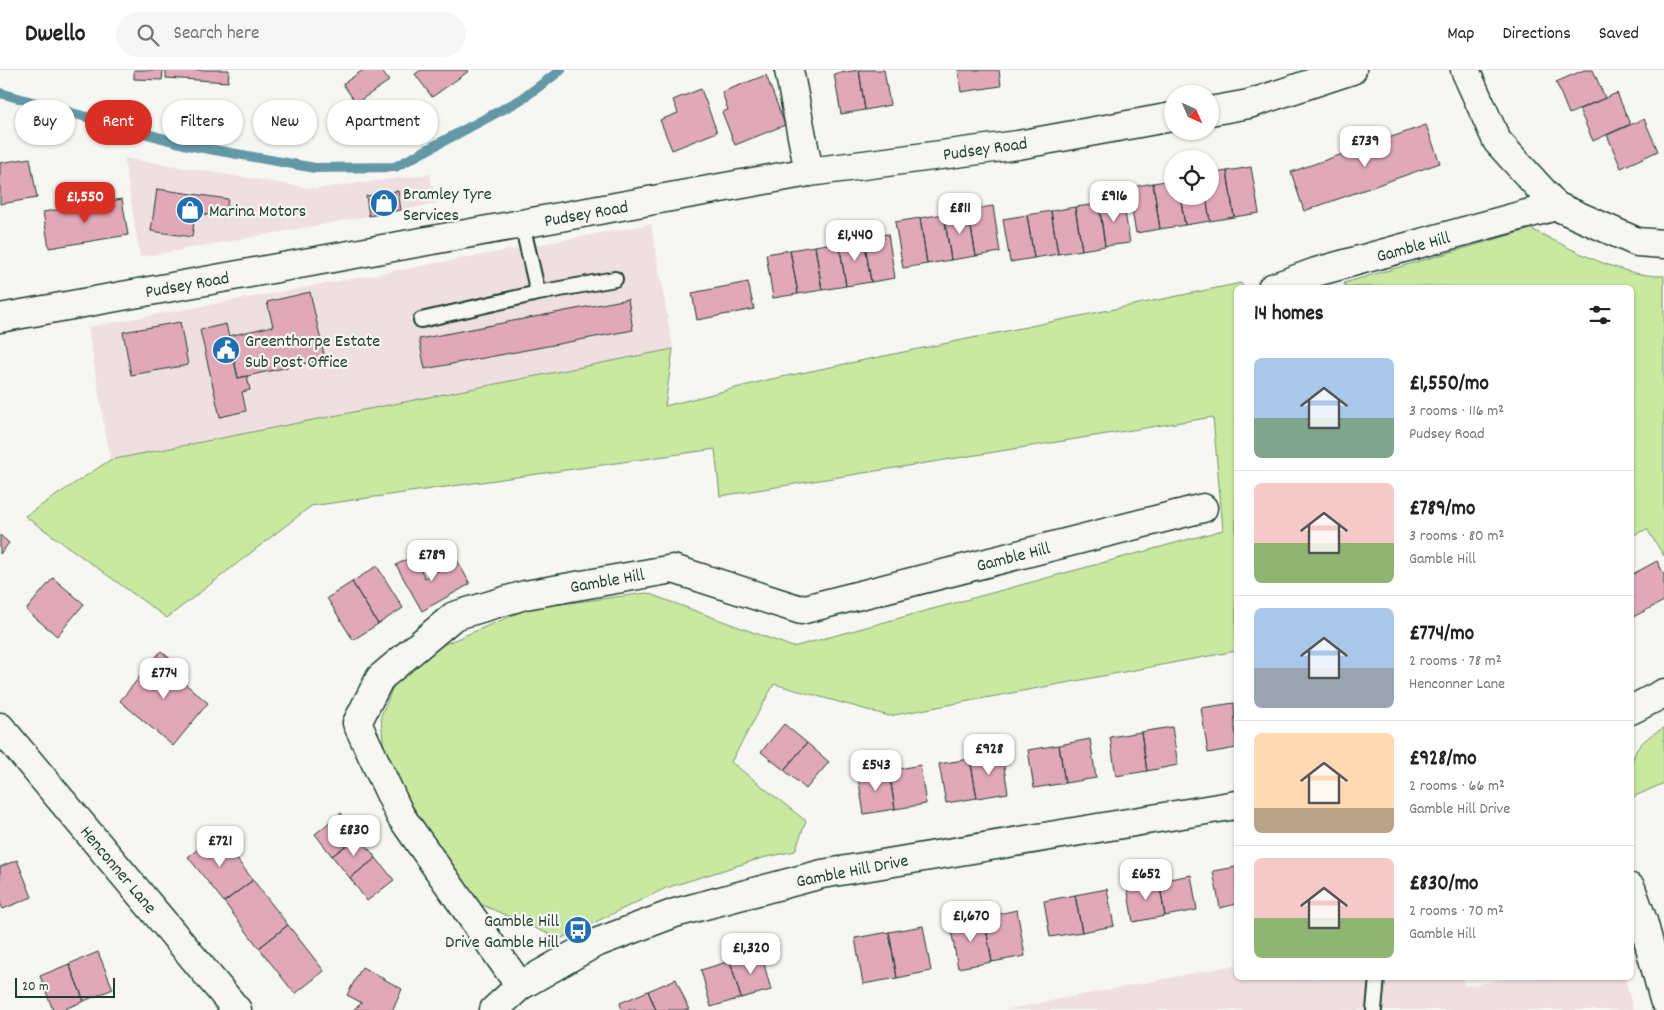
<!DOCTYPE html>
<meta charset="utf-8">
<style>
body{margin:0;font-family:Dekko,sans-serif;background:#f6f6f6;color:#222;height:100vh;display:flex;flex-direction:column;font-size:19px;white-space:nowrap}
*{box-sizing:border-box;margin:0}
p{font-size:16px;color:#767676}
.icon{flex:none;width:28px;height:28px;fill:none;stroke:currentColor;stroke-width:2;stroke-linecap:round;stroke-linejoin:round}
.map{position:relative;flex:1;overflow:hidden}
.sheet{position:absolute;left:1234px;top:215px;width:400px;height:695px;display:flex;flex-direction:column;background:#fff;border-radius:8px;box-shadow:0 1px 4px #0004}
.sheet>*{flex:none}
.banner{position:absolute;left:15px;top:30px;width:475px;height:45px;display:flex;gap:10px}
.needle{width:32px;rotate:135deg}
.tools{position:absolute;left:1164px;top:15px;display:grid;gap:10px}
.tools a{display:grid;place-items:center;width:55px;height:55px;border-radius:50%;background:#fff;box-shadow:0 1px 4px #0004;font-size:25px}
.scale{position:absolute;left:15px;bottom:12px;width:100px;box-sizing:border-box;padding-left:5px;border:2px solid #1f3d34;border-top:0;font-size:14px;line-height:18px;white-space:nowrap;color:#1f3d34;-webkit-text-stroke:4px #f6f6f2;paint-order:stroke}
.price{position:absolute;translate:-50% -42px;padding:0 11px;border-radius:10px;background:#fff;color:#222;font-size:16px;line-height:32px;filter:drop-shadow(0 1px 2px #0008)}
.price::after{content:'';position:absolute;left:50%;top:30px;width:15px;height:11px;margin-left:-8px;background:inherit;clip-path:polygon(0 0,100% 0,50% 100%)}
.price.active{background:#d93025;color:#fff}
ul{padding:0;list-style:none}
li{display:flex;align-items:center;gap:15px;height:125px;padding:0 20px}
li+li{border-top:1px solid #e0e0e0}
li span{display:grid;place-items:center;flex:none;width:140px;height:100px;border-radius:8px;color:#555}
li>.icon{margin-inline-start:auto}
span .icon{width:60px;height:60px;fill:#fffc;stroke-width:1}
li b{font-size:21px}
h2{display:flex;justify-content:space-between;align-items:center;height:60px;padding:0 20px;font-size:21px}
.chip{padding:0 18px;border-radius:22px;background:#fff;box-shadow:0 1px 4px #0004;font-size:18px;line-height:45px}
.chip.active{background:#d93025;color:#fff}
header{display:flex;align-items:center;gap:30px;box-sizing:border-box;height:70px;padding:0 25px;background:#fff;border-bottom:1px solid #e0e0e0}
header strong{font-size:24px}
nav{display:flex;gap:28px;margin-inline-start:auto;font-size:18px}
.search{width:350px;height:45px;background:#f6f6f6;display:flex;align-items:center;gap:12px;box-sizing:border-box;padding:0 18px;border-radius:28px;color:#767676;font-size:19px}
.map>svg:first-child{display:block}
.built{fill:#f0dfe1}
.green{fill:#c9e9a1;stroke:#74936a}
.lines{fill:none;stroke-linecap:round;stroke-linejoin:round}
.stream{stroke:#6398a6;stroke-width:10}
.building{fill:#e1a8b9;stroke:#1f3d34}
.lane-casing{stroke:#1f3d34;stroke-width:18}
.street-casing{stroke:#1f3d34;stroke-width:31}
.secondary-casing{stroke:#1f3d34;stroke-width:31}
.lane{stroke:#f6f6f2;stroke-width:14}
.street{stroke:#f6f6f2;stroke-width:28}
.secondary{stroke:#f6f6f2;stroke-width:28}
.labels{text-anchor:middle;stroke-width:4.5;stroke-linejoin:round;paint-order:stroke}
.street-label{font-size:18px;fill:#1f3d34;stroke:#f6f6f2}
.poi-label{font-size:18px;fill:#1f3d34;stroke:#f6f6f2;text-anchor:start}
</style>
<header>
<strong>Dwello</strong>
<div class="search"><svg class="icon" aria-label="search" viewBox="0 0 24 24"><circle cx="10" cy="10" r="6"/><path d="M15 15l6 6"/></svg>Search here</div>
<nav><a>Map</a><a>Directions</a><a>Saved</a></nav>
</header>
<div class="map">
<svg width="1664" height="940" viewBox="0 0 1664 940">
<rect width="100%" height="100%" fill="#f6f6f2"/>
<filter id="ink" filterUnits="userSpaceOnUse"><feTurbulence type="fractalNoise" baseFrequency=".02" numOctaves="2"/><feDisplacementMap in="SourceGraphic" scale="10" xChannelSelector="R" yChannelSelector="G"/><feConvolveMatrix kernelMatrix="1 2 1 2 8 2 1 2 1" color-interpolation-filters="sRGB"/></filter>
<g filter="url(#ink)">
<path class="built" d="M124,88L316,119L430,104L436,134L140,187Z
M651,154L673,279L110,390L88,257Z
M1236,895V908H1462L1465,916L1514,908H1625L1633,940H1005Z"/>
<path class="green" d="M1531,159C1570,178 1620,207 1664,206V486L1647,459L1631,466V218L1346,217L1344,213Z
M1241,213L1243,217L1236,218V581L889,646L774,614L731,692L806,751L795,781L762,788L666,818L560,869L478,833L427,759L391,701L383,672L381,646L392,619L407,599L433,579L530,538L647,523L793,577L1223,460L1213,347L720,426L715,379L311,436L167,548L25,446L110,390L673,279L665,336L767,310Z
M1664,658V713L1631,728C1631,691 1628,676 1664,658Z"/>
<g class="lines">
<path class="stream" d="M0,23L187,75L315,98L395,97L522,29L561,0"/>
</g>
<path class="building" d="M134,0H163L162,10L134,9Z
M166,0H229L228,12L166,8Z
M363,0H381L389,11L356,33L343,14Z
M421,0H468L469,1L432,27L415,4Z
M859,0H884L890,35L865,40Z
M859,0L865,40L841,44L834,4Z
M958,0H999L1001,16L961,22Z
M1584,0H1593L1605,28L1569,44L1556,12Z
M766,5L785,55L735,75L722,42L728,40L722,22Z
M701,19L717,62L672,80L660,50L678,43L673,30Z
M1617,23L1630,54L1593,71L1579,39Z
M1644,49L1658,81L1621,98L1607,65Z
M1426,55L1440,93L1304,141L1291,102Z
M30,88L37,128L0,134V93Z
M1251,97L1259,143L1234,147L1227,101Z
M1227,101L1234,147L1210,151L1206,126H1210V104Z
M1172,110V126H1180L1185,155L1160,159L1153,113Z
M1153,113L1160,159L1136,163L1128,118Z
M157,119L228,129L225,147L195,143L192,167L151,161Z
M398,121L401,140L369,146L366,126Z
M1180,126H1206L1210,151L1185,155Z
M122,129L128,165L49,178L43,142Z
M1123,130L1130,173L1105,176L1099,134Z
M1099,134L1105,176L1082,180L1075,137Z
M993,136L1000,182L976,186L968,140Z
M1075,137L1082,180L1058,184L1051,141Z
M968,140L976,186L951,190L944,144Z
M1051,141L1058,184L1034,188L1027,145Z
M944,144L951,190L927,194L920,148Z
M1027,145L1034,188L1010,192L1003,149Z
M920,148L927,194L903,198L895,152Z
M888,164L895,208L871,212L864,168Z
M864,168L871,212L846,216L839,172Z
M839,172L846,216L822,220L815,176Z
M815,176L822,220L798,224L790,180Z
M790,180L798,224L773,228L766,184Z
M748,212L754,239L697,250L692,223Z
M310,222L325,289L238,308L229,266L273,256L267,232Z
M628,229L633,260L425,299L419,269Z
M180,252L188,295L131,305L123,262Z
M226,254L238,308L247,306L250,320L242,322L246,341L220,347L200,260Z
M0,465L9,473L0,484Z
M413,486L425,508L457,490L470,514L422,541L396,495Z
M1657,491L1664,504V531L1631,548V505Z
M377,496L403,538L378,554L352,512Z
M53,508L84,534L57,566L26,540Z
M352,512L378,554L353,570L327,528Z
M161,581L183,600L177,607L208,633L173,676L120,631Z
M1234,633L1236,678L1208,683L1201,638Z
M784,654L807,673L784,700L761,682Z
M1172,657L1178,695L1147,701L1141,662Z
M1141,662L1147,701L1116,706L1110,667Z
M1090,669L1096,708L1065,713L1059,675Z
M807,673L829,692L806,719L784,700Z
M1059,675L1065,713L1034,718L1028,680Z
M1002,684L1008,723L977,728L970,689Z
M970,689L977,728L946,733L939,694Z
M920,695L926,734L895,739L889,701Z
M889,701L895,739L864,744L858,706Z
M341,743L359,766L332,786L315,764Z
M217,764L253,810L224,832L188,787Z
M359,766L376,788L350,808L332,786Z
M376,788L394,810L367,831L350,808Z
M17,790L32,827L3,839L0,833V797Z
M1236,797V834L1220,838L1213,801Z
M1191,805L1197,840L1165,846L1159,811Z
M253,810L288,855L259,878L224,832Z
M1159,811L1165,846L1133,852L1127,817Z
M1107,819L1114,856L1082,862L1075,825Z
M1075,825L1082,862L1050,867L1044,831Z
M1017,840L1025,886L992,892L984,847Z
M984,847L992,892L958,898L950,853Z
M288,855L324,901L295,924L259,878Z
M923,856L931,901L897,908L889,862Z
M889,862L897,908L863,914L855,868Z
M98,882L113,919L84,931L69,894Z
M761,883L771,920L741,928L730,891Z
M730,891L741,928L711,937L701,900Z
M69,894L84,931L62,940H53L40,906Z
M362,897L402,919L393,940H353L362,933L347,925Z
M676,909L689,940H656L648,921Z
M648,921L656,940H622L620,933Z"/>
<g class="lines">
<defs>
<path id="lane" d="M522,154L538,223L615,209
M421,250L538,223
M1374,940L1377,908"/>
<path id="street" d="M789,0L809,102
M1465,0L1497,71L1556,136L1637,172L1664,174
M1272,218L1316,202L1556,136
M1631,640L1664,623
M1631,818L1643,851L1664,930
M520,916L400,745L357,653L380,608L454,546L525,525L673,499L801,540L1203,438
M494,940L520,916L593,874L675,843L822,804L1236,735"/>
<path id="secondary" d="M1210,41L1249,34L1352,0
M0,248L809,102L1018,75L1172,47
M0,657L237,940"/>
</defs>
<use href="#lane" class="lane-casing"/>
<use href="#street" class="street-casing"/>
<use href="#secondary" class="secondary-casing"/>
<use href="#lane" class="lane"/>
<use href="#street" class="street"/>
<use href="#secondary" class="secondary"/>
</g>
</g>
<defs>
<symbol id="shop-disc" viewBox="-11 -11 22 22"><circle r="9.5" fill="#1f6fb2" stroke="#f6f6f2"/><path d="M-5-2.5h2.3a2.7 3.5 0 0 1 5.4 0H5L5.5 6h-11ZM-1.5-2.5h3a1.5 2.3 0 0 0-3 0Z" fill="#fff"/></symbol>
<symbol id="civic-disc" viewBox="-11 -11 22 22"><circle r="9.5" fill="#1f6fb2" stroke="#f6f6f2"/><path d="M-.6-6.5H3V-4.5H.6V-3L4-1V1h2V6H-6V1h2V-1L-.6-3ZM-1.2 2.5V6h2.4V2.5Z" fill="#fff"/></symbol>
<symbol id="bus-disc" viewBox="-11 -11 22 22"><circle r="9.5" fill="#1f6fb2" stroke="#f6f6f2"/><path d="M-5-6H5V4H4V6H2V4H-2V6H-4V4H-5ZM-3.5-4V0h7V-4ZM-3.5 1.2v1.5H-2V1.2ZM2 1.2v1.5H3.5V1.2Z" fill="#fff"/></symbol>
</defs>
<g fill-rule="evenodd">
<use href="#shop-disc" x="368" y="117" width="32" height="32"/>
<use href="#shop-disc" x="174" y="124" width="32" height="32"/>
<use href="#civic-disc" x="210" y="264" width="32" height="32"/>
<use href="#bus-disc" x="562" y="844" width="32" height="32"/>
</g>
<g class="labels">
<g class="street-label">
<text transform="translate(985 78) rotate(-8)" y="6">Pudsey Road</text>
<text transform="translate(586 143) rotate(-10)" y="6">Pudsey Road</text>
<text transform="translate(1413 176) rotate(-15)" y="6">Gamble Hill</text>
<text transform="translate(187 214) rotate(-10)" y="6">Pudsey Road</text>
<text transform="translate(1013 486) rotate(-14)" y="6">Gamble Hill</text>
<text transform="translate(607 510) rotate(-10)" y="6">Gamble Hill</text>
<text transform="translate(119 799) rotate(50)" y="6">Henconner Lane</text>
<text transform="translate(852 800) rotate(-11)" y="6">Gamble Hill Drive</text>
</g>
<g class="poi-label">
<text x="403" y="129">Bramley Tyre<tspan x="403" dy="21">Services</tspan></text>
<text x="209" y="146">Marina Motors</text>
<text x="245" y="276">Greenthorpe Estate<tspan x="245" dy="21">Sub Post Office</tspan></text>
<text x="559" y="856" text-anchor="end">Gamble Hill<tspan x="559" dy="21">Drive Gamble Hill</tspan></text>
</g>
</g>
</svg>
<div class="tools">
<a><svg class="needle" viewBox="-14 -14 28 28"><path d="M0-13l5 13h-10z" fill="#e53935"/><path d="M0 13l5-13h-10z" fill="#767676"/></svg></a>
<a><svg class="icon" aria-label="locate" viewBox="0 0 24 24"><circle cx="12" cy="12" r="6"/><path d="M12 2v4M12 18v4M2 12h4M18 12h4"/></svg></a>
</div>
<div class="scale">20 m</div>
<b class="price" style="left:1365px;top:98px">£739</b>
<b class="price" style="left:1114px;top:153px">£916</b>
<b class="price active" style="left:85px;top:154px">£1,550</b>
<b class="price" style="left:960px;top:165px">£811</b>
<b class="price" style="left:855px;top:192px">£1,440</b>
<b class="price" style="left:432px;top:512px">£789</b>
<b class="price" style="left:164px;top:630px">£774</b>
<b class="price" style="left:989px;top:706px">£928</b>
<b class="price" style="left:876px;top:722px">£543</b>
<b class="price" style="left:354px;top:787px">£830</b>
<b class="price" style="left:220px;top:798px">£721</b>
<b class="price" style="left:1146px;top:831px">£652</b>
<b class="price" style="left:971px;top:873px">£1,670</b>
<b class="price" style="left:751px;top:905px">£1,320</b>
<div class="banner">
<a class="chip">Buy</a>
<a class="chip active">Rent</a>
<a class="chip">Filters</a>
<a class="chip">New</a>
<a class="chip">Apartment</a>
</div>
<section class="sheet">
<h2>14 homes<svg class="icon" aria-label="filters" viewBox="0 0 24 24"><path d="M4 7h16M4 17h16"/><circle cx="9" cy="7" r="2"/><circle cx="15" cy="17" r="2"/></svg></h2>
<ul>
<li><span style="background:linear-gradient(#a9c7e8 60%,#7fa58c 0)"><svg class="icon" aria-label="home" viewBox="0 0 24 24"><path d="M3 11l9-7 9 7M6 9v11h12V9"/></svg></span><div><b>£1,550/mo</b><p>3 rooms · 116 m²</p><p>Pudsey Road</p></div></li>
<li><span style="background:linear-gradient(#f6c9c9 60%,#8fb573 0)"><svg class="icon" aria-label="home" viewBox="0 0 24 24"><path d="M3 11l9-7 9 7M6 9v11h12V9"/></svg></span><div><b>£789/mo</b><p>3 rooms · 80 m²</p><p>Gamble Hill</p></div></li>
<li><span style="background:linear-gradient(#a9c7e8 60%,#9aa5b1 0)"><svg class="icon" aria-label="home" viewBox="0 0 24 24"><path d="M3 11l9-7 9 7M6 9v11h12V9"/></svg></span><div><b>£774/mo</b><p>2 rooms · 78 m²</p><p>Henconner Lane</p></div></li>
<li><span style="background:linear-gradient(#ffd9b3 75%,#b9a48a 0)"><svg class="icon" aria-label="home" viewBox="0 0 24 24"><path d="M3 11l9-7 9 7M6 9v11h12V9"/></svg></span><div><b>£928/mo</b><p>2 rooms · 66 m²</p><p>Gamble Hill Drive</p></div></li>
<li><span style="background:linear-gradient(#f6c9c9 60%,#8fb573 0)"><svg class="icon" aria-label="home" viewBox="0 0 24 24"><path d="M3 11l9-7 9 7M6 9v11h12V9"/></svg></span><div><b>£830/mo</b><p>2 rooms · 70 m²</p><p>Gamble Hill</p></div></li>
</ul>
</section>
</div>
